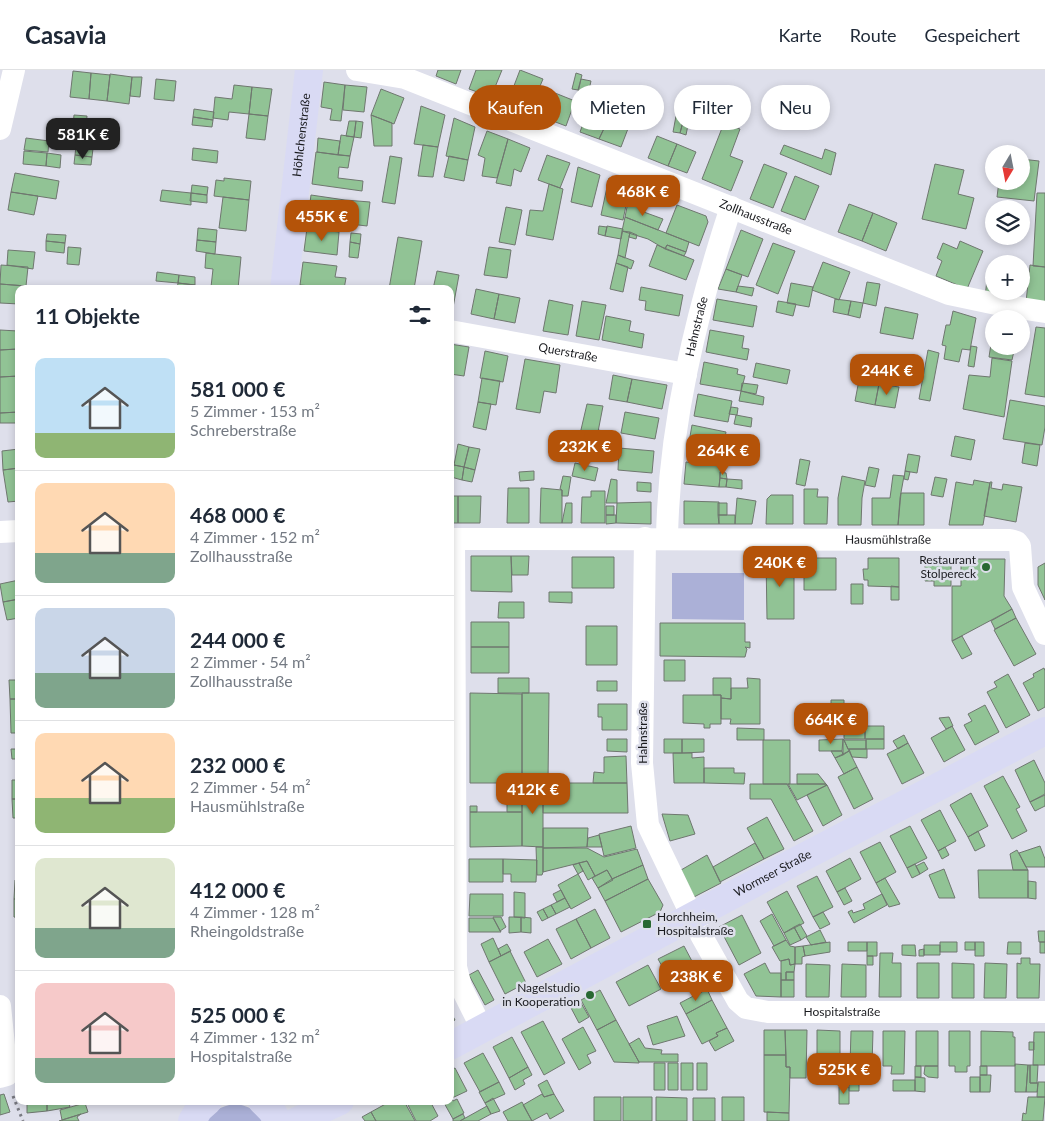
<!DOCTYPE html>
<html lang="de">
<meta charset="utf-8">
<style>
body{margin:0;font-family:Lato,sans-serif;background:#f6f6f7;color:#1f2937;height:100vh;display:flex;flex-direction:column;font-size:19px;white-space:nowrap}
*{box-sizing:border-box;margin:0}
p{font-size:16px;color:#747a83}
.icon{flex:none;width:28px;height:28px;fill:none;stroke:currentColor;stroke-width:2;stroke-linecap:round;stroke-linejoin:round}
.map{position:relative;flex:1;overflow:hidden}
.details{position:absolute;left:15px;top:215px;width:439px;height:820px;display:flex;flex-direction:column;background:#fff;border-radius:10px;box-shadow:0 2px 8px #0003}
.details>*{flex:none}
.top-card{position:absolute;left:469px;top:15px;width:475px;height:45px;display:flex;gap:10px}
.needle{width:32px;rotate:190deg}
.fabs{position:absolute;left:985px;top:75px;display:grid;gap:10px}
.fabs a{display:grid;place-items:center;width:45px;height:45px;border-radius:50%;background:#fff;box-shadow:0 2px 8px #0003;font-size:25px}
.price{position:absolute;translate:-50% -42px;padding:0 11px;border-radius:10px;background:#b45309;color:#fff;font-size:16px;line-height:32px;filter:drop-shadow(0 1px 2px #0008)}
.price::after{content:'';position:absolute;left:50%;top:30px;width:15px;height:11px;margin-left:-8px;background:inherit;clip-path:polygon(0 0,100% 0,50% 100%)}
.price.selected{background:#222;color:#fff}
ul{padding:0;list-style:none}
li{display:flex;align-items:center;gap:15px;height:125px;padding:0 20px}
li+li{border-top:1px solid #e0e1e3}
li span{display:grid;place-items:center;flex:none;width:140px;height:100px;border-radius:10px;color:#555}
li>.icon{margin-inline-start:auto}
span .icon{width:60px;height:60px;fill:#fffc;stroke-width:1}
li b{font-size:21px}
h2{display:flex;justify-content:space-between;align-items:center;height:60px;padding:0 20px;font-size:21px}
.chip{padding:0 18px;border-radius:22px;background:#fff;box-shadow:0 2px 8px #0003;font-size:18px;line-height:45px}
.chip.selected{background:#b45309;color:#fff}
header{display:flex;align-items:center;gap:30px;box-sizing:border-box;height:70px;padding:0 25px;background:#fff;border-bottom:1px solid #e0e1e3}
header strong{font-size:24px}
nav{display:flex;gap:28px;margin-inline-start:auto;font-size:18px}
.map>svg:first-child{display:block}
.green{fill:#abb0d7}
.building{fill:#91c395;stroke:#6f776f}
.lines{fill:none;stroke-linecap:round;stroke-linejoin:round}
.path{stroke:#797a82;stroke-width:3;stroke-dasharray:2.5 4;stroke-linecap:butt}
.street{stroke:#fff;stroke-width:22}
.secondary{stroke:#d9daf4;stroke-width:28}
.poi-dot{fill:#286832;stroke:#dedfeb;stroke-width:2}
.labels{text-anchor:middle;stroke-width:5;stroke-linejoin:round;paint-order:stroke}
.street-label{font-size:12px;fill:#1a1b1f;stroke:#dedfeb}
.poi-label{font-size:12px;fill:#1a1b1f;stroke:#dedfeb;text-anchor:end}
</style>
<header>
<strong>Casavia</strong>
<nav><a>Karte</a><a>Route</a><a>Gespeichert</a></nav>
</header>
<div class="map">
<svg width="1045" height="1051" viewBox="0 0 1045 1051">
<rect width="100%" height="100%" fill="#dedfeb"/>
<path class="green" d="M672,503H744V550L672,549Z
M233,1034C248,1035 255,1040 265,1051H205C213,1041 220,1037 233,1034Z"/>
<path class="building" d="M438,0H461L456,14L436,6Z
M476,0H502L491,27L469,19Z
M520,0L543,9L529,42L507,34Z
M73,1L91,3L89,29L70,27Z
M91,3L110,5L107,31L89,29Z
M576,3L582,5L578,20L572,19Z
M110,4L132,7L129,34L107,31Z
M132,7H142L140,27L130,26Z
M156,9L176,11L174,31L154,29Z
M581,9L591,11L587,29L577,27Z
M324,12L345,15L341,51L330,50L332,39L321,37Z
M234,15L252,17L249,44L229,42L228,50L213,48L215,27L232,29Z
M345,15L367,17L364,42L343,40Z
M252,17L272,19L268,46L249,44Z
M381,19L404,28L394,54L371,45Z
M609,19L615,21L611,37L605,35Z
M615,21L622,23L618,39L611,37Z
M555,23L575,31L566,56L545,48Z
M641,32L648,34L645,44L638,43Z
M421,36L445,45L438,77L414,74Z
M194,39L214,42L213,50L193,47Z
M588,40L609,48L599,69L580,62Z
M249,44L268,46L265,70L246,68Z
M74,45L87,46L85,69L72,68Z
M371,45L392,53V76H374Z
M676,46L684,48L680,63L673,62Z
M193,47L213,50L212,57L192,55Z
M454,48L475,57L468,90L446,86Z
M609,48L629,56L621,77L599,69Z
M684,48L689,50L686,65L680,63Z
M349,51H356L354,67L346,66Z
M356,51L363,52L361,68L354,67Z
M724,53L740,59L730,86L743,91L731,121L702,109Z
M487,61L508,69L497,108L482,106L485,88L478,85Z
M341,65L354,67L350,86L338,85Z
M657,66L677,74L668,96L648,88Z
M26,68L49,71L48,82L24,80Z
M77,68L85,69L83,86L75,85Z
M318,68L340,71L338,85L317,82Z
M85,69L94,70L92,87L83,86Z
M508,69L530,78L521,102L514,99L511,116L496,113Z
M677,74L696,82L687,103L668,96Z
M423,75L438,77L433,107L418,106Z
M784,75L822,89L825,79L836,83L831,105L780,84Z
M193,78L218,81L217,93L192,90Z
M24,81L47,83L46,96L23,94Z
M316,82L350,86L348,98L339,97L338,108L363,111L362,121L312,114Z
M47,83L61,85L60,98L46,96Z
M75,85L92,87L91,95L74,94Z
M547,85L570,93L560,118L538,110Z
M390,86L402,88L395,134L382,132Z
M449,86L468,90L464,111L444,107Z
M1021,89L1039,91L1034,131L997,127L999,111H1021Z
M764,94L787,103L773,138L750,129Z
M935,94L964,100L958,124L974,128L966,159L922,149Z
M578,97L600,105L592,137L571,132Z
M15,103L59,111L56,129L11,122Z
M795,106L819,116L805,150L781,141Z
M224,108L251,111L249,130L214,126L216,110L224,111Z
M609,108L630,116L623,150L601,145Z
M549,114L563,119L553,170L526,165L530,140L543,141Z
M192,115L208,117L207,125L191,123Z
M631,117L642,121L636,131L629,129Z
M162,120L191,123V135L160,131Z
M11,122L38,126L34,145L8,140Z
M191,123L207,125V133L190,131Z
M1037,123H1045V197L1033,196Z
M311,125L345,130L342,152L308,148Z
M223,127L249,130L246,161L219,158Z
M345,130L370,132L367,156L342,153Z
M628,132L642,138L641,141L663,149L658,160L625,147Z
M849,134L873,143L862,171L838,162Z
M677,135L706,146L708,152L699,176L666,163Z
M506,137L522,140L515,175L499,172Z
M873,143L897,153L886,181L862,171Z
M625,147L689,172L686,182L667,175L665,179L648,169L622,161Z
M599,156L607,157L605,166L598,164Z
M607,156L623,159L621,169L605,166Z
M198,158L217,160L216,172L197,170Z
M307,158L339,162L337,185L304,181Z
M741,160L763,169L748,207L726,199Z
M622,161L630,162L625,188L618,185Z
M630,162L637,165L636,169L629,167Z
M351,163L361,164L360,174L350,172Z
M47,164L66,165L65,173L46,171Z
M398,167L422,171L414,219H389Z
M197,170L216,172L215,184L196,181Z
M46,171L65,173L64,183L46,181Z
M960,171L983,181L967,219L936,206L942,191L937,188L943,173L957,179Z
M350,172L360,174L358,188L349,187Z
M773,173L795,181L778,224L756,215Z
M657,175L694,190L686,210L649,196Z
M667,175L686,182L684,186L665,179Z
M68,177L81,178L79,195L67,194Z
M489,177L511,180L507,208L484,205Z
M8,180L35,182L33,199L7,195Z
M206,183L241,187L238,219L211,217L213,199L205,198Z
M618,185L634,191L631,199L616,193Z
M303,192L337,196L335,207L346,208L344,219L300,215Z
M823,192L850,202L839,230L812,220Z
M616,193L628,197L623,222L610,219Z
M1,195L28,197L26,216L0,214Z
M1030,195L1045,197V234L1026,232Z
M726,199L742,205L736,222L718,219Z
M437,201L459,205L452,243H450V219H433Z
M988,201L994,202V221H1016L1015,230L985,227Z
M157,202L179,205L178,213L156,211Z
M179,205L195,207V215L178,213Z
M867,212L880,214L876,236L863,233Z
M178,213L195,215L194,219H177Z
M791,213L813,217L809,237L787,233Z
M0,214L26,216V219H19V234L0,233Z
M738,216L754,218L752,226L736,222Z
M641,217L683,225L679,246L645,240L646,231L639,230Z
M476,219L499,224L494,249L471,244Z
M499,224L520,228L515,253L494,249Z
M717,229L757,236L753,257L713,250Z
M835,229L851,231L848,245L833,242Z
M549,230L573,235L568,265L543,261Z
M582,231L606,235L599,270L576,266Z
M778,231L796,234L793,246L776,242Z
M851,231L863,233L860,248L848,245Z
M885,237L918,244L913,269L880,263Z
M953,241L976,248L970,280L962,279L959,292L944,289L946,276L942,275L946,255H950Z
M606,246L631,251L629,261L644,264L642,278L602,270Z
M994,255V276H1015L1012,290L989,287Z
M1036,257L1045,258V327L1025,324Z
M0,260L18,261V279L0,280Z
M710,260L744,266L742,278L749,279L747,290L706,282Z
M18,271L19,306L0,307V280L18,279Z
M450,274L469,277L464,306L450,304Z
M971,276L977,277L974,297L968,296Z
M928,280L939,283L930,331L919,329Z
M485,281L508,286L503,312L480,308Z
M992,288L1012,291L1004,347L963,339L969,305L990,307Z
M525,289L560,295L556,323L544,321L540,343L516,339Z
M704,292L738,299L737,304L745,306L741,321L700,314Z
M756,293L790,300L787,314L753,307Z
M613,305L632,309L627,332L609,329Z
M19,306V342L0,343V307Z
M482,308L500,311L496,335L478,332Z
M632,309L667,315L662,339L627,332Z
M859,310L879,314L875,335L855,331Z
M742,313L758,315L756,324L741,321Z
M879,314L899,317L895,338L875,335Z
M741,321L764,327L763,335L739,331Z
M698,324L732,331L728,352L694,346Z
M1010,330L1045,336V357L1042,375L1003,369Z
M478,332L491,334L486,360L473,357Z
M587,334L603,336L597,367L580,364Z
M731,337L738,338L737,345L729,344Z
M19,342V353H0V343Z
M625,342L659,348L655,369L621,363Z
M736,345L752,348L751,357L734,354Z
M692,355L726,362L722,384L688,378Z
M598,360L614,363L613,370L597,367Z
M725,365L733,366L730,378L723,376Z
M955,366L975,370L971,390L951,386Z
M596,367L607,369L614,374L613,380L594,376Z
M1025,373L1040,375L1037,396L1022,393Z
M458,374L469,377L464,397L454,395Z
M469,377L480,379L475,400L464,397Z
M730,377L746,380L744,389L728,386Z
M619,378L654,381L652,403L618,400Z
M19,379V398L3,400L2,381Z
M908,384L920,386L917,403L905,401Z
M800,389L810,391L805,416L796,414Z
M686,392L721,395L719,417L684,414Z
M575,393L598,398L595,411L572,406Z
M454,395L464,397L462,410L451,407Z
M464,397L475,400L472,412L462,410Z
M869,397L879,399L875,417L865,415Z
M19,398V431L8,432L3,400Z
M534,401V410L520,411L519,402Z
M905,401L910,402L908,410L904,409Z
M720,402L726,403L727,409L720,408Z
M893,405L904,406L900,428L898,455H872V428H890Z
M563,406L571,407L568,426H562V420L560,419Z
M842,406L865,411L862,428L861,455H838V428Z
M935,407L947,409L943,427L931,425Z
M720,408L727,409L726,417H719Z
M611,409L617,410V433H606Z
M727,409L742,410V419L726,417Z
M974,410L990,413L983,455H949L956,412L973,415Z
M637,412L651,413V422L637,421Z
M990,412H992L991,418L1002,420L1003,414L1022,417L1016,452L984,446Z
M508,418H529V453H507Z
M541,418L562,420V453H540Z
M804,419H818L817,427H828L827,454H804Z
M591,421H605V453H581L582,427H591Z
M901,423H924V455H898Z
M771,425H793V454H766L767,429Z
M450,426H458V453H450Z
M458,426H481L480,453H458Z
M737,428L756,431L752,454H735Z
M684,431L719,432V454H684Z
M651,432V454L616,453L617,433Z
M566,433H572V453H562Z
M718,433H727V445H718Z
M606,436H614V445H606Z
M606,445H616V453L606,454Z
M718,445H735V454H719Z
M471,486H511L512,522L471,521Z
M511,486H529L528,505H512Z
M572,487H614V518H572Z
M766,488H794V549H767Z
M804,488H836V520H804Z
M868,488H899V517L868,516V510H864L863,499H868Z
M925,488H951V516H934V511H925Z
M961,489H1005L1004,526L1012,539L952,571V516H961Z
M1045,493V530L1038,515V497Z
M19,510V529L3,532L0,514Z
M851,514H863V534H851Z
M891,516L899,517V530H891Z
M549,522H572V533L549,532Z
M19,529V548L7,550L3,532Z
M499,532H524V548H498Z
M1012,539L1016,548L995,559L991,551Z
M1016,548L1036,584L1014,596L994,560Z
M471,552H509V577H471Z
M660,553H745V572H750V578L745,577L747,579L745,587L660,586Z
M586,556H617V595H586Z
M962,566L972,584L962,589L952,571Z
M471,577H509V603H471Z
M664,590H685V611H664Z
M1044,598L1045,601V637L1038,641L1023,613L1034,607L1033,604Z
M1008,604L1030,645L1006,658L987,622L997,617L994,612Z
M498,608H529V623H498Z
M713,608H731V629L721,628V625H713Z
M747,608L760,609V654H730L731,649H721V628L731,629V618H748Z
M9,610H19V629H10Z
M597,611H617V621H597Z
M470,623L522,624V713H470Z
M522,623H549L548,713H522Z
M683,625H721V654H710V658H704V654L683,653Z
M10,629H19V663H11Z
M831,630H844V647H831Z
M598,634H627V660H602V647H598Z
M985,635L999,662L975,675L964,655L972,651L968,644Z
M844,645H865V669H844Z
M949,647L953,656L946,659L939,648Z
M865,656H884V669H865Z
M952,656L965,680L944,692L931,668Z
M737,658L764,659V670H737Z
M904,665L908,673L898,679L893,671Z
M607,669H627V682L607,681Z
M664,669H682V683H664Z
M682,669H704V682L682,683Z
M843,669L844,670L849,681L843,685Z
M843,669L842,681H819V670Z
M866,669H884V679H866Z
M763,670H790V714H763Z
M844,670H866V679H848Z
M908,673L924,703L902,714L887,684Z
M11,679H19V689H12Z
M849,679H867V688L852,687Z
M831,681H842L843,685L835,688Z
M849,681L857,697L844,704L835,688Z
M673,683H692V688L704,687V713H674Z
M626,686L627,713H593L594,702L604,703V687Z
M1034,690L1045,713V724L1030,732L1015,700Z
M857,697L873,729L854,739L838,707Z
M704,698H734V703H745L744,714L704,713Z
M797,704H818L826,714H797Z
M1003,706L1020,737L1016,739L1027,761L1012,769L984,716Z
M12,710H19V729H12Z
M507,713H522V742H507Z
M522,713H543V777L522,776Z
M543,713H627L628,743H543Z
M750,714H787L813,761L794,771L771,729H750Z
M788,714H826L827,715L797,730Z
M827,715L842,745L823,756L807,725Z
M971,723L988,756L968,767L950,735Z
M1045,725V736L1035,741L1030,732Z
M12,729H19V748H13Z
M470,736H477V742H470Z
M940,740L956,771L938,781L921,750Z
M470,742H522V776L470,777Z
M662,744L688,745L695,764L670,771Z
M767,747L784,779L764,789L747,758Z
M631,756L636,778L604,786L599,764Z
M910,756L927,788L907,798L890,766Z
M543,758H588L587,777L543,778Z
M978,761L985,776L975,781L968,767Z
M599,765L602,777H587L588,768Z
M880,772L896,802L876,813L860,782Z
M755,773L764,789L720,812L713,797Z
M1040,776L1045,789V797H1026L1019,783Z
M536,777H543V802L542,805H537Z
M945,777L949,785L942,789L938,781Z
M543,778H587L604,787L637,779L643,795L612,809L607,800L595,806L587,791L543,802Z
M1017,780L1026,797L1028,800H1013L1010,784Z
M707,785L721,813L694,827L681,800Z
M850,788L861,809L837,822L826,801Z
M469,789H503V812H469Z
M503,789L537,790L536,812H511V804H503Z
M587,791L595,806L588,810L579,793Z
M924,792L928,799L920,804L916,796Z
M579,793L583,801L578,804L573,795Z
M915,794L920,804L912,808L907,798Z
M643,795L648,809L605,831L598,818L612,809Z
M944,799L955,828H939L929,805Z
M607,800L613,810L598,818L592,808Z
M978,800H1028V828H979Z
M578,804L591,828L571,839L558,815Z
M817,806L833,837L813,847L797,816Z
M885,808L900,834L889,837L876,813Z
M648,809L663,835L660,842L621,862L605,831Z
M15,810H19V829H14Z
M1028,811L1036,812V829L1028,828Z
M845,818L852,831L844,835L837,822Z
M561,820L565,828L557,832L553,824Z
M787,821L804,853L784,863L767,832Z
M514,822L525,823V848L514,847Z
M470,824H503V846H469Z
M882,824L887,835L854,853L848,842L852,840L853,843L865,839L863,834Z
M565,828L570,837L556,844L551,835Z
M14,829H19V848L14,847Z
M551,835L556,844L548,848L543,839Z
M543,839L548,848L542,851L537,842Z
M595,839L610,868L591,878L576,849Z
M823,842L830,854L820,859L813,847Z
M772,844L786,870L774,876L760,851Z
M742,845L761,883L739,895L719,857Z
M493,847H501L506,857L500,861Z
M509,847H521V862L509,863Z
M521,847L531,848V863L521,862Z
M469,848H493L501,862H469Z
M576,849L591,878L571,889L556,859Z
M800,854L807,866L801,870L794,857Z
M794,857L801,870L790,875L784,863Z
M820,860L826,872L811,875L806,867Z
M1038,861H1045V872H1039Z
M493,868L501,886L489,892L481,874Z
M548,869L562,894L537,907L524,882Z
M786,870L790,876L795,877V894L790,895L789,889L780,891L772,877Z
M830,872V882L805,886L803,876Z
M848,872H867V881H848Z
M867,872H877V886H867Z
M940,872H957V882H940Z
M965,872H975V880H965Z
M975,872H984V886H975Z
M1008,872H1021V884H1007Z
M1040,872H1045V883H1040Z
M507,874L511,881L501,886L498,879Z
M902,875H915L916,886L902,885Z
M924,875H940V885H924Z
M684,876L703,912L694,917L692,913L684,918L682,913L674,918L658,889Z
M803,876L805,886L802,887V894H795V877Z
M924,879V886H919V880Z
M510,881L526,913L505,924L489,892Z
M880,883H893L892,893H901V927H879Z
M867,886H873V895H867Z
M1021,888H1030V894H1040L1039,928H1017V893L1021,894Z
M789,889L790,895L795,894L794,902H786V910H781V891Z
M765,893L770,903H781V927L756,926L744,904Z
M917,893H939V928H917Z
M952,893L974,894V928H952Z
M985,893L1007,894L1006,928H984Z
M806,894L830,895L829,927H806Z
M842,894L866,895V927H841Z
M648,895L661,919L629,936L616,912Z
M478,900L494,930L485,935L469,905Z
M786,902H794V910H786Z
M781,910H794V927H781Z
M703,912L707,919L700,923L696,916Z
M707,919L712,930L686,944L680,933Z
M600,920L616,950L597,960L581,930Z
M712,930L727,958L716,963L718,966L702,974L686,944Z
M580,931L589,947L579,953L570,936Z
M450,941L455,950L450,953Z
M677,946L685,966L653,975L647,956Z
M616,950L639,992V993L614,992L597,960Z
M543,951L565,993L544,1005L521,962Z
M583,957L596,981L587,985L591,993L579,1000L562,969Z
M727,958L734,971L715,981L709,971L718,966L716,963Z
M764,960H785L786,985H764Z
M785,960H807L806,1008H790V997H786Z
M817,960L840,961V1007H817Z
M851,961H873L872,996H850Z
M883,961H905L904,1004H891L892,996H883Z
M916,961H938V996H916Z
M949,961H970V996H967V1002H955V996H949Z
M981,961L1013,962V967H1015V996H981Z
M1034,962H1045V995H1033Z
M512,967L528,997L509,1008L493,977Z
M639,968L645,978L662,980L661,984H678V992H639L629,974Z
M1029,972H1034V980H1029Z
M483,983L499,1012L480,1022L464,993Z
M764,985H786V997H790L789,1043L764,1042Z
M654,993H665V1020H654Z
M668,993H678V1020H668Z
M681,993H693V1020H681Z
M697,993H707V1020H697Z
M1015,994L1028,995L1026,1022H1015Z
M1028,995H1030V1013H1038L1037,1022H1026Z
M1030,995H1038L1037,1013H1030Z
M850,996H855V1006H850Z
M915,996H921V1007H915Z
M925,996H938V1008L928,1007L924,1004Z
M980,996H987V1005H980Z
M528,997L532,1005L523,1010L525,1014L515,1020L509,1008Z
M455,998L467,1021L452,1028L453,1031L457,1029L464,1043L453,1049L443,1031H450V1000Z
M980,1005H991L990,1022H980Z
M849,1006H859V1021H849Z
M915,1007L925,1008V1022L915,1021Z
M970,1007H980V1022H970Z
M547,1010L554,1024L544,1027L538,1015Z
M893,1010H915V1021H893Z
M499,1012L505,1024L485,1033L479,1022Z
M1038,1012H1045V1027H1037Z
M839,1017H849V1034H839Z
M4,1024L10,1042L0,1045V1025Z
M542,1024L544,1027L554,1024L564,1041L550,1049L547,1043L532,1051L523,1035Z
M594,1027H621V1051H594Z
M623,1027H652V1051H623Z
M656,1027L687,1028V1051H656Z
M722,1027H744V1051H722Z
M1028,1027H1045L1043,1051H1022L1023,1043L1026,1044Z
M493,1028L500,1041L491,1044L485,1033Z
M693,1028H715V1051H693Z
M27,1031H50V1034H47V1041L27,1043Z
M391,1031H404L415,1051H376L371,1042Z
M406,1031H430L438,1046L430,1051H416Z
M522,1032L532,1051H508L503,1042Z
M69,1033L70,1037L47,1041V1034Z
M85,1033L88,1042L62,1050L60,1040Z
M487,1036L491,1044L478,1051H460Z
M371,1042L376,1051H365L362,1047Z
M767,1042L789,1043V1051H767Z
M81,1044L77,1047L79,1051H59Z
M463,1044L465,1048L460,1051H453V1049Z"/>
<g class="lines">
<path class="path" d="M13,1026L23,1051"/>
<g class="street">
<path id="s1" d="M357,0L405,8L949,224L1001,235L1045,242"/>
<path d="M0,59L14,0"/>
<path id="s2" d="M450,261L686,304"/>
<path d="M0,462L19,461"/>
<path id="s3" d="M645,468L642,693L648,755L701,865L738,931L746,938L768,942H1045"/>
<path id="s4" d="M667,468C669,355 696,244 731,137"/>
<path id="s5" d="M450,469L1010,470L1017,472L1020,476L1023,517L1045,564"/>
<path d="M454,469L456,897L461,917L482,959"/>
<path d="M0,936L7,1005L0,1007"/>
</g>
<g class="secondary">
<path id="s6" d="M284,219L309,0"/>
<path id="s7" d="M450,976L794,792L1045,661"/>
<path d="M262,1031L271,1040L278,1051"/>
<path d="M192,1051L199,1039L208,1031"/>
<path d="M297,1051L340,1031"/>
</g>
</g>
<g class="poi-dot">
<circle cx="986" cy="497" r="5"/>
<rect x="642" y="849" width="10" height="10" rx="2.5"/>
<circle cx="590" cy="925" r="5"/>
</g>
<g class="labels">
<g class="street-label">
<text dy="4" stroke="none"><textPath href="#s6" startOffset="155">Höhlchenstraße</textPath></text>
<text dy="4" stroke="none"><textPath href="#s1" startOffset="426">Zollhausstraße</textPath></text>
<text dy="4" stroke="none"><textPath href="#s4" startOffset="214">Hahnstraße</textPath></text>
<text dy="4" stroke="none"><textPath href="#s2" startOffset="120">Querstraße</textPath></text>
<text dy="4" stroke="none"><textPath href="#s5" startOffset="438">Hausmühlstraße</textPath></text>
<text transform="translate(643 663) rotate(-90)" y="4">Hahnstraße</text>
<text dy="4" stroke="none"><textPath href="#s7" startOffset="366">Wormser Straße</textPath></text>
<text dy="4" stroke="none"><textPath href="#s3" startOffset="592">Hospitalstraße</textPath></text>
</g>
<g class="poi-label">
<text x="976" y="494">Restaurant<tspan x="976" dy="14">Stolpereck</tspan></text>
<text x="657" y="851" text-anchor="start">Horchheim,<tspan x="657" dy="14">Hospitalstraße</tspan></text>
<text x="580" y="922">Nagelstudio<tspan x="580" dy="14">in Kooperation</tspan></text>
</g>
</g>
</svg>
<div class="fabs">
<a><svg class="needle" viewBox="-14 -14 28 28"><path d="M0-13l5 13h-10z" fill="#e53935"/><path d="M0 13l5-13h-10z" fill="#747a83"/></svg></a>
<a><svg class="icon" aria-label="layers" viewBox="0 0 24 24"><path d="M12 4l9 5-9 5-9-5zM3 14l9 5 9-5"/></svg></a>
<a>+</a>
<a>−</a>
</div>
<b class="price selected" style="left:83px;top:90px">581K €</b>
<b class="price" style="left:643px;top:147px">468K €</b>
<b class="price" style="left:322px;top:172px">455K €</b>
<b class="price" style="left:887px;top:326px">244K €</b>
<b class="price" style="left:585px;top:402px">232K €</b>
<b class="price" style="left:723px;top:406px">264K €</b>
<b class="price" style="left:780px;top:518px">240K €</b>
<b class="price" style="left:831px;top:675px">664K €</b>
<b class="price" style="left:533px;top:745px">412K €</b>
<b class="price" style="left:696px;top:932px">238K €</b>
<b class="price" style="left:844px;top:1025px">525K €</b>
<div class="top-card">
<a class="chip selected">Kaufen</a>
<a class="chip">Mieten</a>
<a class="chip">Filter</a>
<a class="chip">Neu</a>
</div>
<section class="details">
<h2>11 Objekte<svg class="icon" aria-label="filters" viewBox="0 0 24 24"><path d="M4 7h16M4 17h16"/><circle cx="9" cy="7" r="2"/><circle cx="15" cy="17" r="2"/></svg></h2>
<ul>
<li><span style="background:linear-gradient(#bfe0f5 75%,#8fb573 0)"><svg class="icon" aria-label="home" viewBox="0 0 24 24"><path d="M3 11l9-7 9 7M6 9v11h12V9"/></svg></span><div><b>581 000 €</b><p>5 Zimmer · 153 m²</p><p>Schreberstraße</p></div></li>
<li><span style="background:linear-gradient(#ffd9b3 70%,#7fa58c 0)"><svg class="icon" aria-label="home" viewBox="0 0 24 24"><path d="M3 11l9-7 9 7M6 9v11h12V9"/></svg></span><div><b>468 000 €</b><p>4 Zimmer · 152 m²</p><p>Zollhausstraße</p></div></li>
<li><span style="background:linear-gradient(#c9d6e8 65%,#7fa58c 0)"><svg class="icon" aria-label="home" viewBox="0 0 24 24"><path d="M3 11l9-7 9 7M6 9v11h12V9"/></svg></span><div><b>244 000 €</b><p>2 Zimmer · 54 m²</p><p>Zollhausstraße</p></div></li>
<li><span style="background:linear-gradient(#ffd9b3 65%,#8fb573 0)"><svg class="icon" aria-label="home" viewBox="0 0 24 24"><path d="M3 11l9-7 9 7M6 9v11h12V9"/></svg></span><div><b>232 000 €</b><p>2 Zimmer · 54 m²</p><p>Hausmühlstraße</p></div></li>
<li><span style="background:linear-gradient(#dfe7d0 70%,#7fa58c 0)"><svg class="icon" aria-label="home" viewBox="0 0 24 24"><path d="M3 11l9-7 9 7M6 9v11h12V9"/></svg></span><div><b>412 000 €</b><p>4 Zimmer · 128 m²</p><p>Rheingoldstraße</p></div></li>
<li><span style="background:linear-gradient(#f6c9c9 75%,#7fa58c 0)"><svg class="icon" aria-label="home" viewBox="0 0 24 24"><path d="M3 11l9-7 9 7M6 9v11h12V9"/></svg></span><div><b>525 000 €</b><p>4 Zimmer · 132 m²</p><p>Hospitalstraße</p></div></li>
</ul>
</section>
</div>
